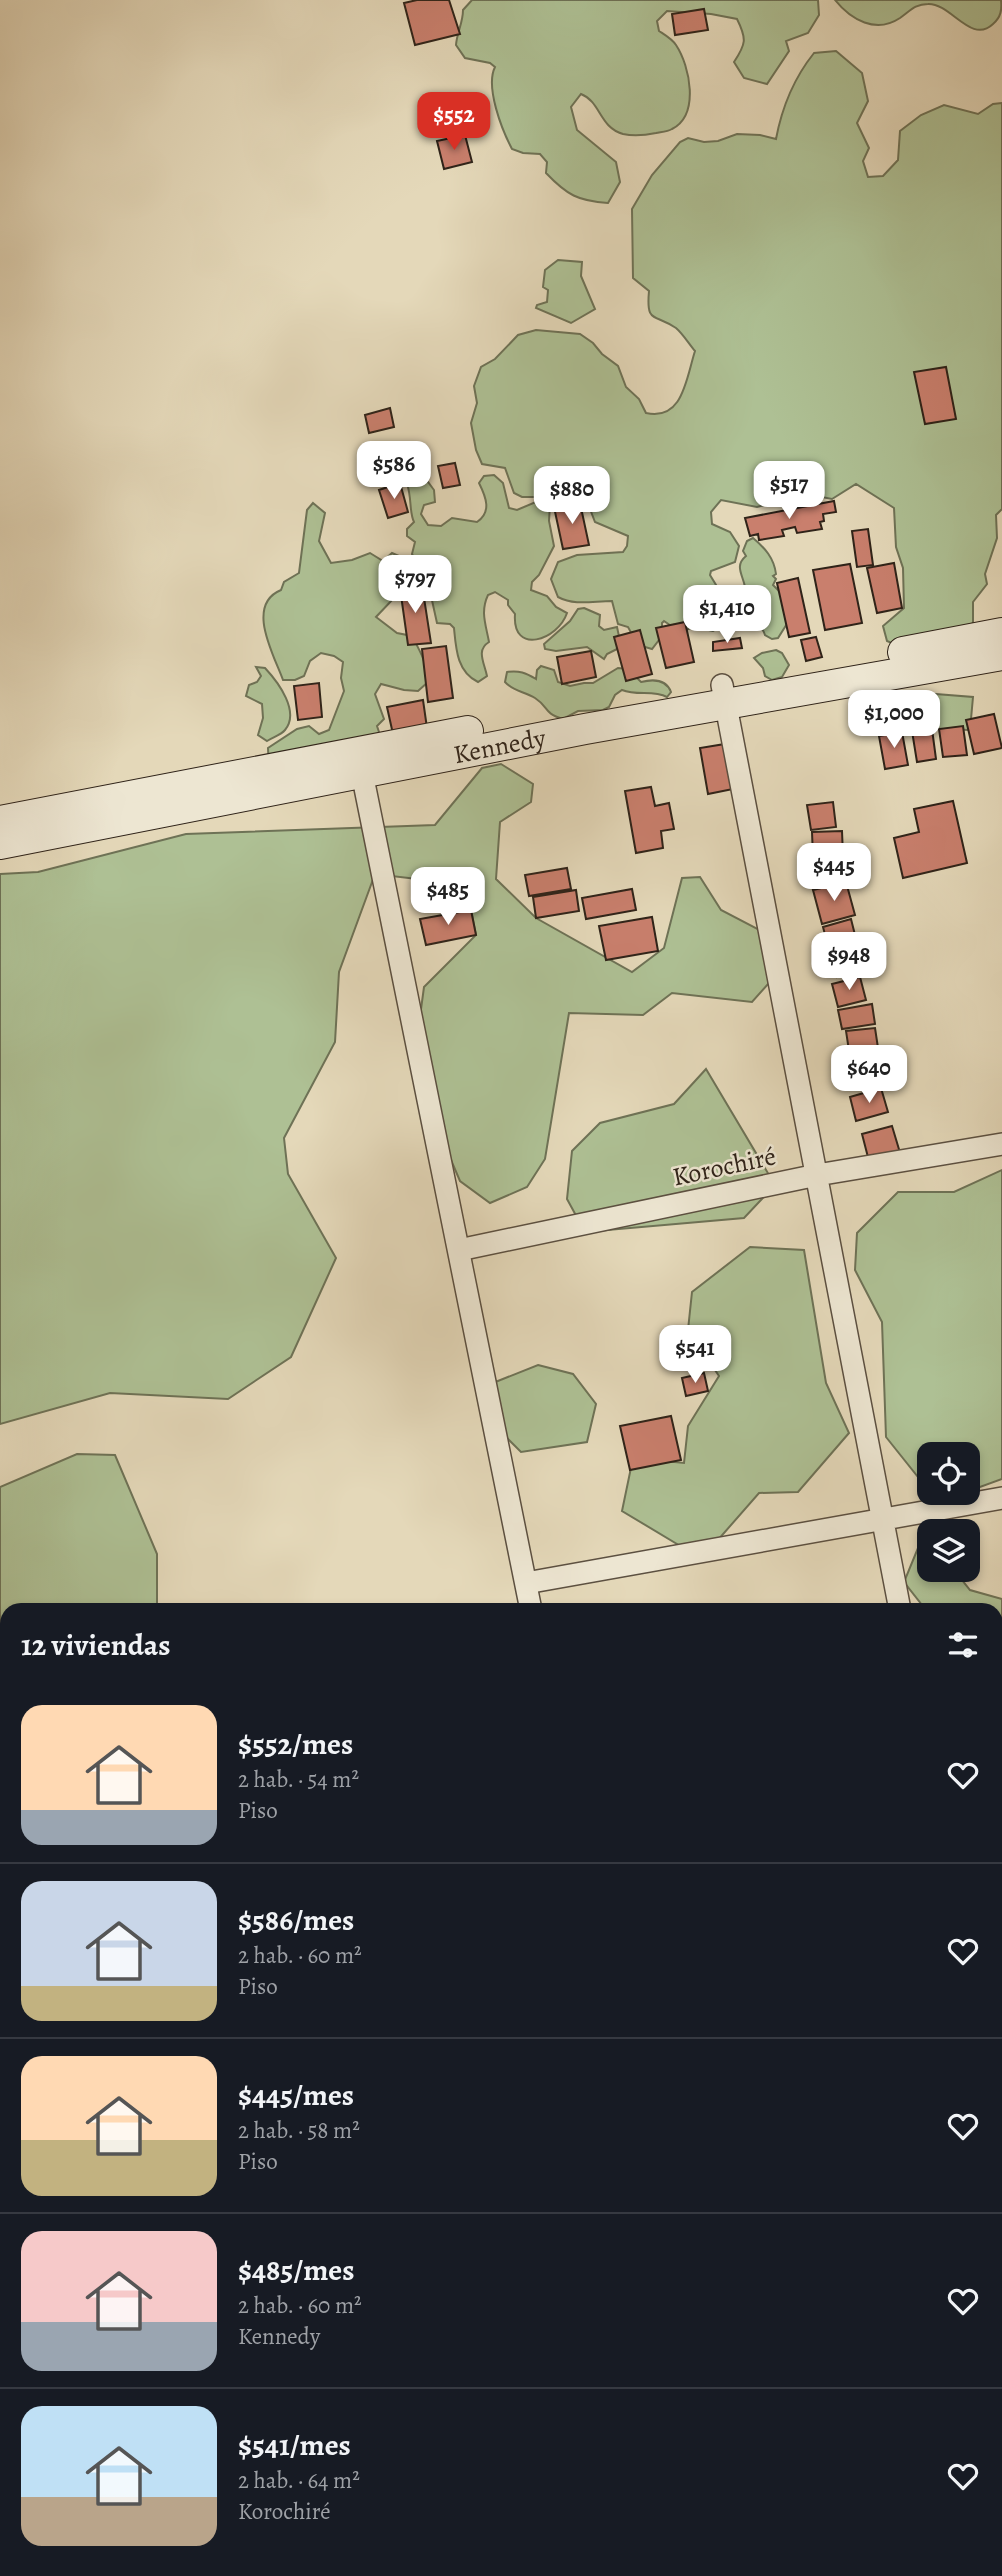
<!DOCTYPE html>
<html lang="es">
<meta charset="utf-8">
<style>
body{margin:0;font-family:Alegreya,serif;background:#20242c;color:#f1f3f6;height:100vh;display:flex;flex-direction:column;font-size:26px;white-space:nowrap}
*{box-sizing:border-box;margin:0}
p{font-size:23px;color:#9ea1a6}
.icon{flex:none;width:38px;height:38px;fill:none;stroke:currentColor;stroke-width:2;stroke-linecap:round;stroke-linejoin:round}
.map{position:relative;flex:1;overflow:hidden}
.details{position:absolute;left:0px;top:1603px;width:1003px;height:973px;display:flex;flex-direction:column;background:#171b24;border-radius:21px 21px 0 0;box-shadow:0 4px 10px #0003}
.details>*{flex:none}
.controls{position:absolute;left:917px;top:1442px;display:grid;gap:14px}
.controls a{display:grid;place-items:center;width:63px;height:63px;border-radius:14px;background:#171b24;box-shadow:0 4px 10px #0003;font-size:35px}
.price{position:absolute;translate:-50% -60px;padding:0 16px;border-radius:14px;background:#fff;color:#222;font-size:23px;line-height:46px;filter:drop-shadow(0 2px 4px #0008)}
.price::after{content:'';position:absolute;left:50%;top:42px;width:21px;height:16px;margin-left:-10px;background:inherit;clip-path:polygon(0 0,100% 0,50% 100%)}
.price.on{background:#d93025;color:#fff}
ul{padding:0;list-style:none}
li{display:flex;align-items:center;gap:21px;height:175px;padding:0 21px}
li+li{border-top:2px solid #363941}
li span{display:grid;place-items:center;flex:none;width:196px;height:140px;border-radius:21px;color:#555}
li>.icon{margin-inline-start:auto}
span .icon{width:84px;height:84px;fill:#fffc;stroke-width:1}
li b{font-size:30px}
h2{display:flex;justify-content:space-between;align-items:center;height:84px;padding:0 21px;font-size:30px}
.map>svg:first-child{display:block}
.green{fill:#aec094;stroke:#6e7256;stroke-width:2}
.building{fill:#c97f6d;stroke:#2f2319;stroke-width:2}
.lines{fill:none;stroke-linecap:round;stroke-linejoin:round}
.street-casing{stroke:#5c5041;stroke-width:24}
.secondary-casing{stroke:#2f2319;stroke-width:32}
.street{stroke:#ede6d2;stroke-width:21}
.secondary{stroke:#ede6d2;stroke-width:30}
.labels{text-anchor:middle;stroke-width:5;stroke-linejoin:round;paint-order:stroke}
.street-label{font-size:26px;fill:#2f2319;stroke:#ede6d2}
</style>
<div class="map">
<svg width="1002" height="2576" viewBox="0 0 1002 2576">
<rect width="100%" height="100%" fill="#e4d8b9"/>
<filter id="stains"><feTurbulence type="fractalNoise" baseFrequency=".00286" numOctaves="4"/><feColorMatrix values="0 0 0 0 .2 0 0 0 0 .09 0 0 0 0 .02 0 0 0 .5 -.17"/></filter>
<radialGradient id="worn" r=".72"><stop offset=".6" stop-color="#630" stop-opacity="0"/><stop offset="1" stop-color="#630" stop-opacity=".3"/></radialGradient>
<path class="green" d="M472,0H818L819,15L808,33L786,41L789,51L767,84L744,78L734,62C746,44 747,39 737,19L711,14L667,11L657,21L659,31C665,35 672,39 676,45C690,66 700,115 672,129C667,132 660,132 656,133C646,135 633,136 623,134C599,127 601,102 581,94L571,107L577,130L616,162L620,182L608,203C578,201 567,195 546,173L547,162L540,154L523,153L512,149C502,130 485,87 495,67L490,63L465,58L456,45C457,32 463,23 463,10Z
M835,0H1001C1002,10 1001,17 993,24C971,45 951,3 928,4C915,4 910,11 900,18C876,34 851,20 835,0Z
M836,51L862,73L868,101L857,123L869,148L863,161L868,177L883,176L898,160L900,131L921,115L944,105L978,114L993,104L1002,103V509L996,515L997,538L985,574L987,584L973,602V622L967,639L903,648L887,641L883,626L904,608L903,568L896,547L894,508L856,484L832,499L806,494L757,507L721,500L711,512L712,524L730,532L739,546L735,562L711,571L710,575L724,598L719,608L720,627L713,631L694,627L680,632L664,621L662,623V636L652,649L638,645L628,627L618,624L612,601C593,601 575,606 558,597L551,579L558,562L577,555L623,552L627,546L628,536L595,522L590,509L575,496L560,502L546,497H522L514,493L505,468L482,464L476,450L471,423L477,403L474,386L481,367L495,359L518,335L536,330L580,334L593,343L602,354L618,366L626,387L639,399L646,413C683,421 686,379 695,351C689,344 683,334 676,328C654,313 646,324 649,291L633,278L632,209L652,175L680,142L688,138L704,142L718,141L737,134L760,135L776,139C782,107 794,78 814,53Z
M558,260L582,262L581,276L595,309L571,323L536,308L537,305L547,302L548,290L543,287L545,270Z
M494,475L503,483L509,508L517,510L538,501L550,505L549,521L554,546L539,575L532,582L531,590L547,596L556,607L567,613C558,640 512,656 515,614L508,605V600L495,592L488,595C480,612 486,625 489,642C476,650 484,662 487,676L478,682C457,672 456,649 454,628L450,624L437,623L428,582L412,554L415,542L407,536V529L414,522C409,512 412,498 407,484L416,479L428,482L434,490L435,502L424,505L421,514L428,525L441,526L452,518L477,522C492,512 486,497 479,483L484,476Z
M313,503L325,513L319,541L331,563L352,560L370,553L383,561L392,553L410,561L409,574L391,582L390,591L395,597L376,617L397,633L412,636C420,651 428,665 428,682L418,691L404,690L381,684L375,694L384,719L377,726L380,735L269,772L268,748L297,729L309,726L319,734L329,730L344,691L341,678L343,662L334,656L321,653L310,661L304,676L295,680H283C274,655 245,605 281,590L284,582L299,573L307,510Z
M753,538C765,548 774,558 776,574L773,576L776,579L773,585L789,601L790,619L778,638L772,639L765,635C762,623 749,620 744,609C741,600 746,595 745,587C743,575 734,566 746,556L743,551L747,541Z
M584,608L600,615L599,626L604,630L617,627L620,641L619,648L607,654L604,659L587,647L556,651L545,649L544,644L570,621L578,609Z
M776,650L782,653L789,665L782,677L772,680L765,676L763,668L754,658L762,653Z
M541,666L554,670L558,682L570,686L584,683H593L618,668L628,669L641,682C653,679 666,679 671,692L667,697C653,690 637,696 622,690L615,695L609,707L603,710L578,711L563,719C543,713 549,707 535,698C524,691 514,692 505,682L507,672C519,670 526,673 536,679L537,670Z
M256,667L265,668C279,683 300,712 285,730C281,735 273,737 267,741L258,735L263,718L262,704L246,696L249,685L257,682L261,676Z
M923,693L973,697L970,730L939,729L916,711Z
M501,764L533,784L531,802L500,822L496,879L536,918L632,972L664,948L682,878L700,877L721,910L771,936L778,973L752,1002L672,993L643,1015L569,1013L545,1159L527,1187L490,1203L460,1181L445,1146L419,1024L424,987L476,935L471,910L451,883L375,874L339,972L335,1042L284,1138L288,1174L336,1258L291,1357L228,1399L110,1393L0,1424V874L38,872L186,834L435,825L482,768Z
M706,1069L775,1185L744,1218L585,1232L567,1199L572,1151L600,1123L674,1104Z
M1002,1170V1479L980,1487L968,1486V1454H929V1482H922L886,1437L882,1322L855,1270L857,1233L898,1192H954Z
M750,1247L804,1250L826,1383L849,1433L798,1492L759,1493L710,1549L692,1553L622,1511L633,1458L684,1463L688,1426L719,1376L688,1330L692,1292Z
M538,1365L573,1374L596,1404L587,1442L521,1452L494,1425L488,1385Z
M77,1454L115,1455L157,1554V1610H7V2569H334L336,2576H0V1487Z
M918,1548H929V1570H954L970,1590L1002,1599V1820L998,1813H996V1610H926L904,1582Z"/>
<path class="building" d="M417,0H449L460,34L415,45L404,3Z
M704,9L708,30L675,35L672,14Z
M465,135L472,162L444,169L437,141Z
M946,367L956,419L925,424L914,372Z
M390,408L394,427L369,433L365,415Z
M455,463L460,485L443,488L438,466Z
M400,483L408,512L388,518L379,490Z
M834,501L836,512L823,514L824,521L820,522L822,529L797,533L795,527L782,530L784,536L759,540L758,534L750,536L745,518Z
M580,503L589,545L563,549L554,507Z
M868,529L873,565L857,567L852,531Z
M894,563L902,608L877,613L867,568Z
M850,564L862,623L825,630L813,570Z
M798,578L810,633L789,637L777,583Z
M422,585L431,643L408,645L400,588Z
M685,622L694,662L666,668L656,628Z
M640,630L652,674L626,681L614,637Z
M816,637L822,657L806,661L801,640Z
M740,638L742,648L713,651V642Z
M446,646L453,698L428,702L422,649Z
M591,651L596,677L562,684L557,657Z
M319,683L322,717L298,720L294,686Z
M423,700L427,728L393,734L387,707Z
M994,714L1002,748L974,754L966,720Z
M963,726L967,755L943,757L939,729Z
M932,729L936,759L917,762L912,731Z
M902,732L908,765L885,769L879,736Z
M725,744L733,789L708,794L700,748Z
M651,787L655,806L669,803L674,829L661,831L663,848L636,853L625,791Z
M953,801L967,863L903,878L894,838L919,832L914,809Z
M833,802L836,827L811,830L807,805Z
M842,831L843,856L813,857L812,832Z
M840,860L846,882L813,890L808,868Z
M567,868L571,889L529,896L525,875Z
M846,882L855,915L822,924L813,890Z
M632,889L636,910L586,919L582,898Z
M576,890L579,911L536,918L533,897Z
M471,910L476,935L426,945L420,919Z
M652,917L658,951L606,960L599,926Z
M851,919L857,943L829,950L823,927Z
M857,948L864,970L837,977L831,956Z
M860,977L866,1000L838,1007L832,984Z
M872,1004L875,1024L842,1029L838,1010Z
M875,1028L883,1081L854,1084L846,1031Z
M881,1088L888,1112L856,1121L850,1097Z
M892,1126L901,1156L870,1165L862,1134Z
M704,1373L708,1391L686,1396L682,1378Z
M671,1416L681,1460L630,1470L620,1426Z"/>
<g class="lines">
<defs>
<path id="street" d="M722,685L900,1610
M362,773L531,1610
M459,1250L817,1175L1002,1144
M526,1583L1002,1498
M996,1928L1002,1927
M996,2093L1002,2122
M996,2322L1002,2321
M708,2569L709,2576"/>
<g id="secondary">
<path d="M903,652L1002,633"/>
<path d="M0,821L468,731"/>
<path id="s1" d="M0,844L585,729L1002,655"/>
</g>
</defs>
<use href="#street" class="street-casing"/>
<use href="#secondary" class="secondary-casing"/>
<use href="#street" class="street"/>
<use href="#secondary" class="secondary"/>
</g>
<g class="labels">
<g class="street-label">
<text dy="9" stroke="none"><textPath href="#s1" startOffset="509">Kennedy</textPath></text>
<text transform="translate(724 1166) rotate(-12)" y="9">Korochiré</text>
</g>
</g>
<rect width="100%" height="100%" filter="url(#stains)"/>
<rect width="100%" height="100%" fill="url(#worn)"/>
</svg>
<div class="controls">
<a><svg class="icon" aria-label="locate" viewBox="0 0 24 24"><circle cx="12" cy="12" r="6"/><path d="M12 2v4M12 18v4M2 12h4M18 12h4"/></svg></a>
<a><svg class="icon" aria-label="layers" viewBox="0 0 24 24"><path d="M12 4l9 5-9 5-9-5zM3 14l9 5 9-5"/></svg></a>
</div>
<b class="price on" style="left:454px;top:152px">$552</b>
<b class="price" style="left:394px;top:501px">$586</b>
<b class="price" style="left:789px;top:521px">$517</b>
<b class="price" style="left:572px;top:526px">$880</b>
<b class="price" style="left:415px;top:615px">$797</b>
<b class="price" style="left:727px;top:645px">$1,410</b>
<b class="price" style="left:894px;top:750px">$1,000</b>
<b class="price" style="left:834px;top:903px">$445</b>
<b class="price" style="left:448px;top:927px">$485</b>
<b class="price" style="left:849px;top:992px">$948</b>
<b class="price" style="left:869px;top:1105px">$640</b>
<b class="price" style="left:695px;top:1385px">$541</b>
<section class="details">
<h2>12 viviendas<svg class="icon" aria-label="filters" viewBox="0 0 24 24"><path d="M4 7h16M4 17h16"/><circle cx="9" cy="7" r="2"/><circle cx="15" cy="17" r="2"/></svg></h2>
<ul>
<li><span style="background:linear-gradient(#ffd9b3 75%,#9aa5b1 0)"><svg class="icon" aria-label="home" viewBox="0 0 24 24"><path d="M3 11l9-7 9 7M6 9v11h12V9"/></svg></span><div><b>$552/mes</b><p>2 hab. · 54 m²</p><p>Piso</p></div><svg class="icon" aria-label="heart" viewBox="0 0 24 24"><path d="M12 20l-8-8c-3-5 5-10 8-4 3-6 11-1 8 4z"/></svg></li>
<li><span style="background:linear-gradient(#c9d6e8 75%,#c2b280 0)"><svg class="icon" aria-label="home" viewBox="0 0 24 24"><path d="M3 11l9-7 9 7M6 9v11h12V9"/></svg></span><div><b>$586/mes</b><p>2 hab. · 60 m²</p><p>Piso</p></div><svg class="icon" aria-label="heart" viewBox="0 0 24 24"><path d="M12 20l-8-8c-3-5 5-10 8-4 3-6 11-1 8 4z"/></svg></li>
<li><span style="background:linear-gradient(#ffd9b3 60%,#c2b280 0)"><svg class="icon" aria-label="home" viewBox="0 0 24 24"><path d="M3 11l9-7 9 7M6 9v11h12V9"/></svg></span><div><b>$445/mes</b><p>2 hab. · 58 m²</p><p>Piso</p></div><svg class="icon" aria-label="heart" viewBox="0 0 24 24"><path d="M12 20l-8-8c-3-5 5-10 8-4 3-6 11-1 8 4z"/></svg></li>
<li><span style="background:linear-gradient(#f6c9c9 65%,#9aa5b1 0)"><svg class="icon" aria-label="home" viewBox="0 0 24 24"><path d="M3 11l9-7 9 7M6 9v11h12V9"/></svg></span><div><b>$485/mes</b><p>2 hab. · 60 m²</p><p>Kennedy</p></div><svg class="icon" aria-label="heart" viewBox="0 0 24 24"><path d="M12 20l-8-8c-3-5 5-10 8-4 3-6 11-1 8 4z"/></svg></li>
<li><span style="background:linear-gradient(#bfe0f5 65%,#b9a48a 0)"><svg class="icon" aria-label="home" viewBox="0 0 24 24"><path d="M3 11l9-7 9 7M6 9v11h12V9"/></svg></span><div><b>$541/mes</b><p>2 hab. · 64 m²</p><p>Korochiré</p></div><svg class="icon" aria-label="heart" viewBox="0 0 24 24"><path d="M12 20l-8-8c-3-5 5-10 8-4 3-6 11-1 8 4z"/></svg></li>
</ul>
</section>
</div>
